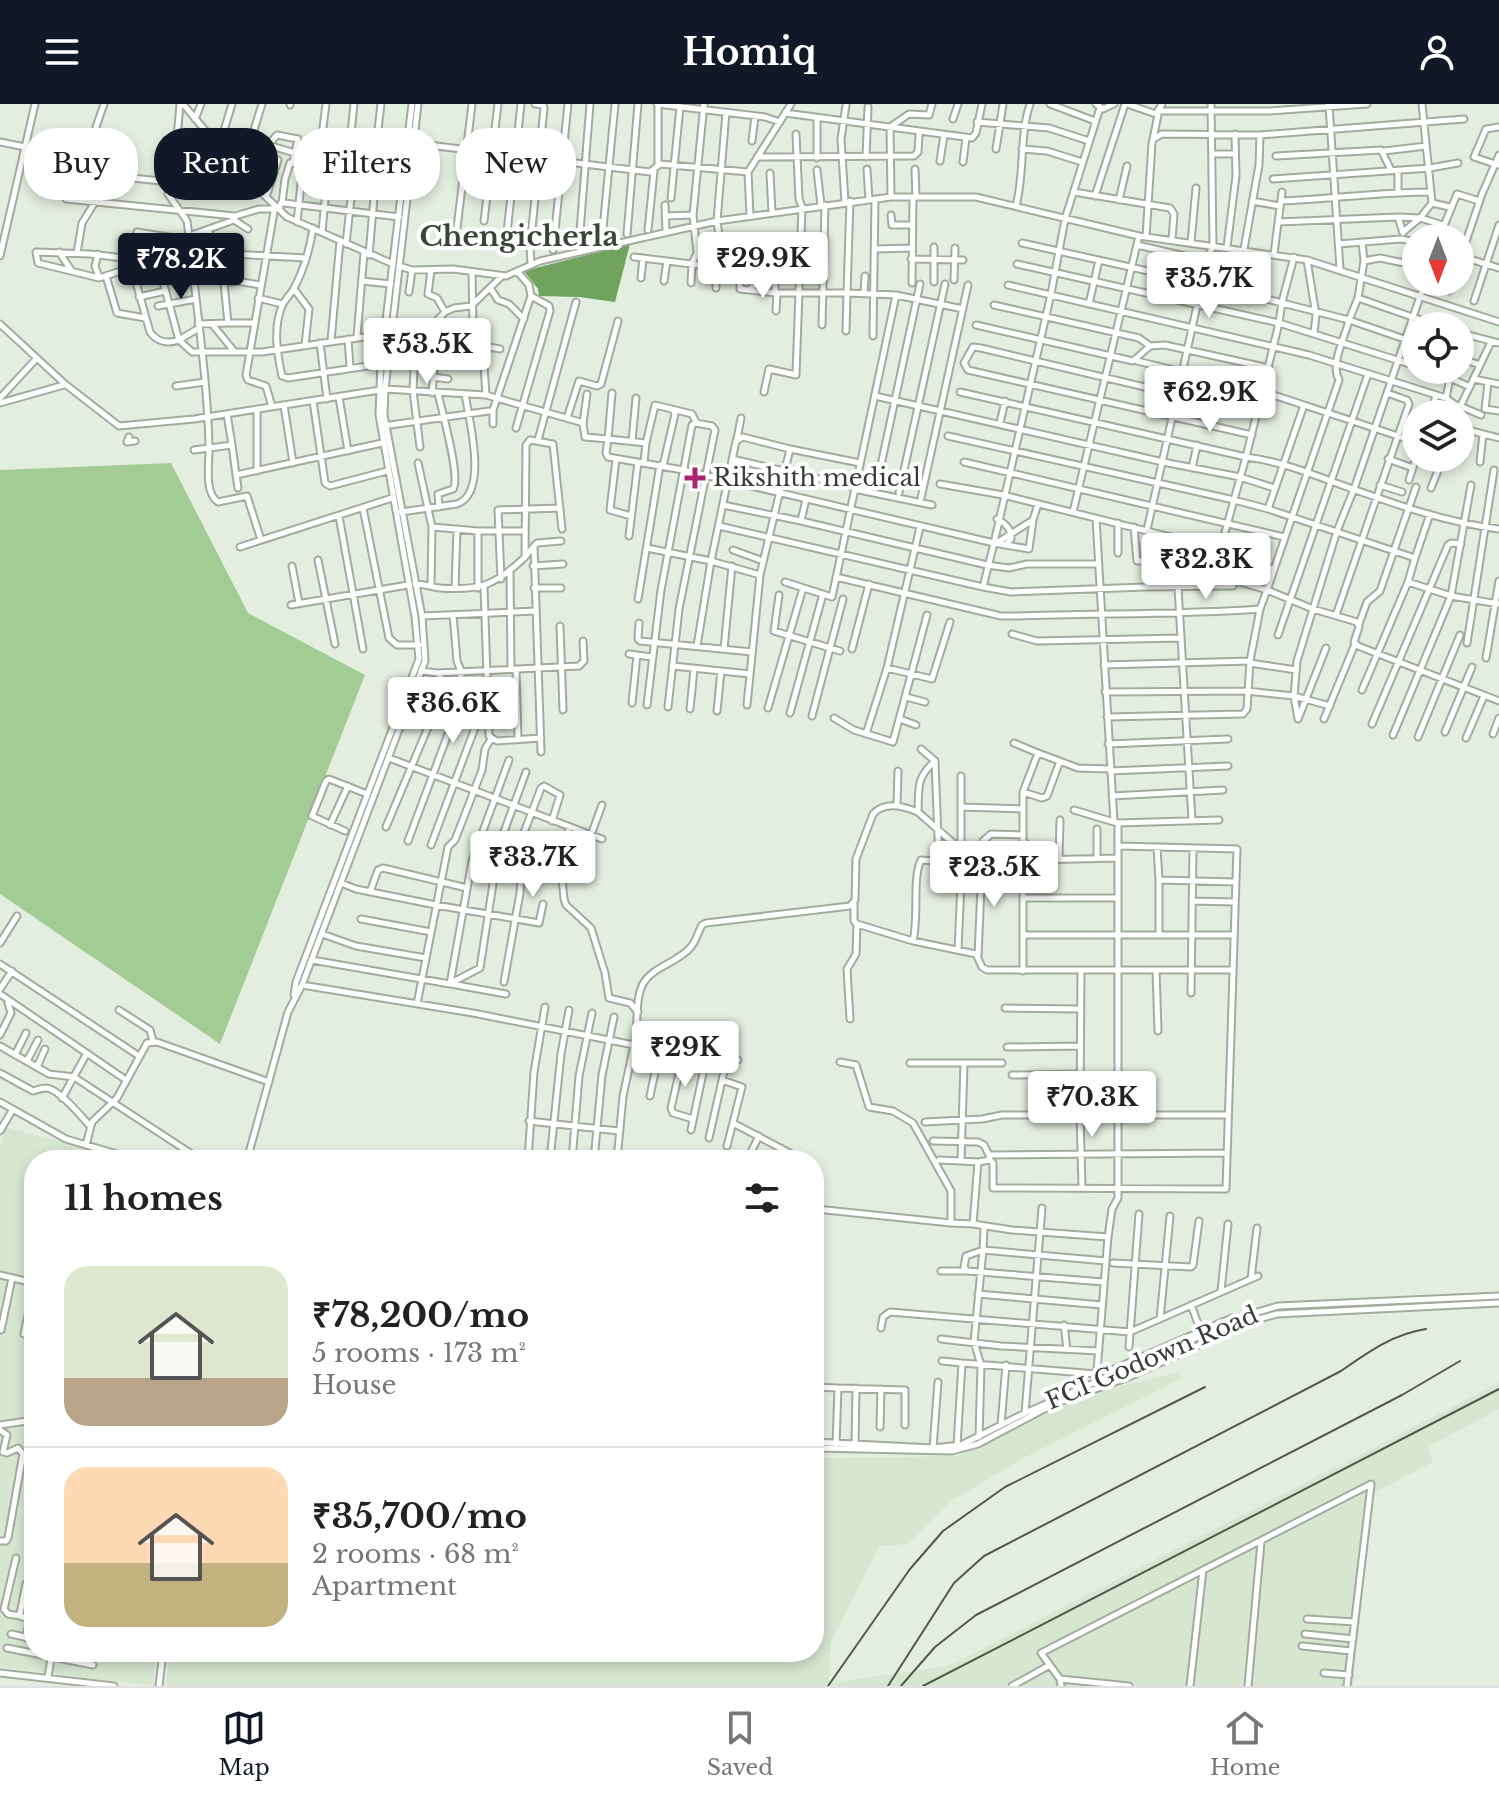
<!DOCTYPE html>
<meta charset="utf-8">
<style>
body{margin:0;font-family:"Libre Baskerville",serif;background:#f6f6f6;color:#222;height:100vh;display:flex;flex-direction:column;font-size:30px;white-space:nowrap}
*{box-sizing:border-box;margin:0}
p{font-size:26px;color:#767676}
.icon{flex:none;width:44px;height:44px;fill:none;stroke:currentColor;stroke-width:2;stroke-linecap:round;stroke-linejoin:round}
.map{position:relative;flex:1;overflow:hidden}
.side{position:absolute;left:24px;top:1046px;width:800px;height:512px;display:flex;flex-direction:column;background:#fff;border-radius:32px;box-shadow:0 4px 12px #0003}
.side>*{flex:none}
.hud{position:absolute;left:24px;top:24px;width:800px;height:72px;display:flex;gap:16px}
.needle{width:52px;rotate:180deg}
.tools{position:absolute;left:1402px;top:120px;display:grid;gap:16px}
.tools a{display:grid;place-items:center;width:72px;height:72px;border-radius:50%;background:#fff;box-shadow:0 4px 12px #0003;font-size:40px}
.price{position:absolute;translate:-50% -68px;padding:0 18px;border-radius:8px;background:#fff;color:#222;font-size:26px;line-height:52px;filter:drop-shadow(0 2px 4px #0008)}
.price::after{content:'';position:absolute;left:50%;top:48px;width:24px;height:18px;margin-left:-12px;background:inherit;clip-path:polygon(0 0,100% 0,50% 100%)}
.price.current{background:#111827;color:#fff}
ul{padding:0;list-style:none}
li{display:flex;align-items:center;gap:24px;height:200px;padding:0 40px}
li+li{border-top:2px solid #e0e0e0}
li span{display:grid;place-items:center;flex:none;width:224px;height:160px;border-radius:24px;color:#555}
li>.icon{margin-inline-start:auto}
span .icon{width:96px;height:96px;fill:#fffc;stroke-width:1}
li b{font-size:34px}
h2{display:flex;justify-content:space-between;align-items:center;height:96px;padding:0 40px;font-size:34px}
.chip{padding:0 28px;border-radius:32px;background:#fff;box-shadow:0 4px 12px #0003;font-size:28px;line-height:72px}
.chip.current{background:#111827;color:#fff}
header{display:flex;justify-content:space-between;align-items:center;height:104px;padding:0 40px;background:#111827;color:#fff;font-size:36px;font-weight:700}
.menu{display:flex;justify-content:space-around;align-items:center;height:112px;border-top:2px solid #e0e0e0;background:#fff;font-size:22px;color:#767676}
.menu a{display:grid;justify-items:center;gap:4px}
.menu .current{color:#111827}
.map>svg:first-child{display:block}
.built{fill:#d6e6d1}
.green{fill:#a2cc94}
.water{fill:#70a35e}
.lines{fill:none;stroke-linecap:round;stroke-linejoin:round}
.minor-casing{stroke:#a2ac9e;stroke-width:9}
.minor{stroke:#fff;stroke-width:5}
.rail{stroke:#525750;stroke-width:2}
.poi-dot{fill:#a9256f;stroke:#fff;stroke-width:3}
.labels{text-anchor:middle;stroke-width:8;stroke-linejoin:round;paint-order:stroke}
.poi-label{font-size:24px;fill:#383c37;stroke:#fff;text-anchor:start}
.street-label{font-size:24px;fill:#383c37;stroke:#fff}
.quarter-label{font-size:28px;font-weight:bold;fill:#3a4338;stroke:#fff}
</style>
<header><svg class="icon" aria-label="menu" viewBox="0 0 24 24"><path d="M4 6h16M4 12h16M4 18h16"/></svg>Homiq<svg class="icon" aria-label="person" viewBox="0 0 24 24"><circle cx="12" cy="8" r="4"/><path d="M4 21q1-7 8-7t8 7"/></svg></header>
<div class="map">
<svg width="1499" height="1582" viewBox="0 0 1499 1582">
<rect width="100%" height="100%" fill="#e4eee0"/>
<path class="built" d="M5,1023L133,1056H34V1548H156L154,1582L0,1563V1045Z
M1178,1268L1182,1274L1020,1356L951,1397L908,1440L880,1442L831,1537L829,1579L949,1562L1499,1279V1305L1427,1343L1433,1358L1373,1389L1353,1582H166L169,1548H814V1351L829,1354L959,1352L1084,1292Z"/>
<path class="green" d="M171,359L248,509L365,571L220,940L0,790V366Z"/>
<path class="water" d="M630,140L615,198L579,193L539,192L538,185L524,167Z"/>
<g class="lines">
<defs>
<path id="minor" d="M183,0L241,69L287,113L393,160
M657,0L765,13L780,18
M658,0V60
M1050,0L1095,17
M1096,0L1103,5L1114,0
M1127,0L1156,10L1162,0
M290,1V0
M1329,1L1340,165
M1160,7H1269L1367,0
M785,9L972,34L976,29L982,0
M817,14V54
M195,15L201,0
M953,15L958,0
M977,18L1049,24L1089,37
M96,23L104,0
M1153,35L1158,11
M752,37L755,12
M0,38L25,43
M412,39L650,68L660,60L748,68
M219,43L232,0
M996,45L1003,0
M1022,45L1047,47L1082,58
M1384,47L1426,42
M1212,50H1235
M1276,52L1381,46L1391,66
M757,53L914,52L918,48L919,30
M866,53L868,3
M940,57L944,31
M293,58L298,35L277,31L268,41L295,49
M963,58L966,34
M1498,61L1474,53L1486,25L1499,23
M318,63L326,0
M35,64L259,87
M867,65L869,96
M915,65L916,93
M817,66L821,101
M1398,66V87
M347,67L354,0
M241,68L262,0
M373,69L381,0
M770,69L772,109
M1273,75L1430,64L1458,59
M170,79L168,90L187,117L189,132C196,201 207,271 209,340C210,357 203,388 218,398L247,392L261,436
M178,80L175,57L180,0
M252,81L268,41
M200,82L203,40L210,33
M226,84L228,55L238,34
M1074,88L1170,104L1174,110L1172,135
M1095,92L1125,0
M266,93L278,56
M891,93L890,23L909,10L929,11L932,0
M671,94L680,3
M66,95L235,112L259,105H274
M1119,96L1127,62
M850,97L847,189L896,191
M1252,97L1280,102
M1281,97C1331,95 1381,88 1431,88
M845,98L841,35L846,1
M282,99L285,75L290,59L404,72
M1432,99L1450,103
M665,101L666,128
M1016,102C1025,68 1019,33 1030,0
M279,105L281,99H284L399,113
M891,111L892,121H912
M665,112L693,111
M750,112L748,68L791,0
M235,113L234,116L248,125
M234,116L189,132L131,161L150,228C157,238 168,240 179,236L192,248H262L385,230
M484,117L498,0
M297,118L303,61
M1278,118L1398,113
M313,124C310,144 303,168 293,186C290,191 285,195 282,202C273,224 277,249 282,272L288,274L381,260
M457,124L472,0
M208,126L219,152L224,179L237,177L260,181
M648,126L654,67
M137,128L181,135
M322,128L328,64
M1403,128L1420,114L1432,99L1422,0
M1403,129L1398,113L1420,114L1443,121
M627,130L638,0
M1146,133L1152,39L1153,35L1162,30L1260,31L1464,15
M1439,134L1457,90L1479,97
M602,135L615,0
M1191,138L1196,84
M1362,138L1364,157L1358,194L1438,222
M1022,139L1202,179
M346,140L354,67
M579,140L590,0
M1339,140L1401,135L1416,138
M1137,141L1207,157
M1227,143L1236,72L1235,30
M740,145V185L749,186L753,183L754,153
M875,145L911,144
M1244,145L1259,61L1260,31
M553,146L568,0
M721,146L717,117L726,8
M505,147L521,0
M716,147V184
M59,148L71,166
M155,148L179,236L199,224
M77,149L82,119L95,98
M697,149L756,141
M98,150L95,162L99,173
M1274,150L1282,88
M369,151L376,70
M0,152L35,0
M1460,152L1499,164
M634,153L716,163
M1294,153L1282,198L1279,219L1416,262
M192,155L231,150L306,154
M911,155L963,156
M1460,155L1482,90L1499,51
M1307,156L1316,211L1314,229
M775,157V189H847L846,227
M1364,157L1380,154L1404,159L1414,138
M531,159L530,144L544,4L543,1L535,0
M399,162L412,166L453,165L506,172L540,157L717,117L891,93H976L1139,132L1307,156L1499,218
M130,164L99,174L38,159L36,148L90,150L140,156
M1205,166L1250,175
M472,168L473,224L484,262L486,291
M106,172L117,209L145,214
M641,174L643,154
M954,176L955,144
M362,177L391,180
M664,177L667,157
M934,178V143
M224,179L228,219H254
M691,179L692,160L697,149L693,111L704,0
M912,179L913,93
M1008,181L1309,251L1446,294L1457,302L1461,301L1491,238
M294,185L309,205L305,241
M491,185L498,196L509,200L524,215
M749,186L775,189
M1449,187L1452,178
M409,188L412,166
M864,190L865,172
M1251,191L1349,216L1358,194
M139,193L165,187
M258,194L282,200
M1474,197L1499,121
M1089,200L1099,156
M994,201L1139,234L1150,242
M158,202L196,195
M776,207L777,189
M445,208L454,204L471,202L501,173
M392,218L431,223L445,208L437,194L428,190L431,166
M0,220L65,280L119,322L194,315L380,286
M198,220L228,219
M212,220L234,247
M822,221L825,101
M976,221L1133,257L1150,242L1165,241L1269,264
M416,222L413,287L420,343
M432,223L473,230
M1460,229L1499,239
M873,232L875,95
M357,233L364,149
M348,235L350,263
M331,237L340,137
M320,239L327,295
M478,241L500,245
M1460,254L1480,261
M1137,257L1264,288L1304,301
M1427,266L1450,274L1454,266
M433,273L448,275
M1474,275L1499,280
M1488,279L1485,305L1499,307
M176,282L205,278
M385,285L486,291L580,318L583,320L585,333L608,335L606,349L608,353L683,366L994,439L1051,190L1065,115L1100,4
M764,288L769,265L796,271L802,103L799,95L796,30
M960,288L1246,353L1279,219L1017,160
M432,289L435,254
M438,289C442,308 461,373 453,385L438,390L439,403
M612,289L608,335L646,339L644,358
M875,292L1163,358L1240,373L1274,384
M339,293L348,347
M0,294L37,254
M1446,294L1450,274L1470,283
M313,297L325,379L330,382L387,367
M0,299L64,281
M284,301L293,359
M1460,302L1481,311
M272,303L266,282L248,276L246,271L275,102
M257,306V367
M227,310L232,341
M1430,310L1436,292
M567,314L579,277L597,282L601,280L618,217
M1000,319L1005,297
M493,320V306L531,192L529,181L517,167
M583,320L587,290
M383,322L489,307
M516,324L550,207L549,202L531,192
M1460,324L1499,334
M1252,331L968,266L964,259L973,243L981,244L1258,310
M948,332L1234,396L1246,353C1278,357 1307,368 1336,379C1389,398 1443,418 1499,425
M129,333L127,338L135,337
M737,335L741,314
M538,336L576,198
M632,337L636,294
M1416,338L1304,301L1268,405L1415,454L1408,478L1451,492L1499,500
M646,339L655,301L692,310L696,318
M790,345L860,359
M194,346L232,341L236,371L382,339
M1460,353L1461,354
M616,355L610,406L631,412
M732,355L854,383
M1388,355L1413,364
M964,358L1284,433
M1480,358L1483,330
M418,359L432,423L431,481
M663,362L675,310L673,306
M1192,364L1197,341
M236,371L238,384
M1409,376L1416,354
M940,380L1003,391L1175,434L1192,716
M1380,381L1402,388
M876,384L920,180
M1431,384L1443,354
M854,385L932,401
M899,389L945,180
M921,394L968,181
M806,395L801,417L987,461L1009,464L1027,460H1099
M723,401L801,417
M363,404L389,534L397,541H419
M401,408L457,400C489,389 469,316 465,290
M1073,408L1139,132
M339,412L363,545
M1096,414L1114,718L1118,719V1094L1112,1105L1108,1133L1096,1279
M997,415C1005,419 1012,426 1011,435L1005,441
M1033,416L1029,445L994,439L983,483L1011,488L1145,483L1233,482
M1118,419V449
M719,422L983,483
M432,423L478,427H524
M1134,423L1137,457L1239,456L1274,465
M1147,426L1207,157L1213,141L1211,0
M478,427V484
M629,432L638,358
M1175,434L1222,439L1234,396L1268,405
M1224,437L1240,447L1238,473L1240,478L1267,486L1339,276C1330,259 1345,234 1349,216L1416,239
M998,438L1033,416L1038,400
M534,442L537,439L561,437
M240,443L392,394
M647,444L711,457L760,471
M733,446L763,457
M1415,454L1430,410
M318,456L335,540
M292,462L299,499
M533,462L563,460
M510,468L511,565
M836,473L1001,512H1015C1097,509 1178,511 1260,505L1267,486L1313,505L1357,518L1359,523L1354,538L1358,542L1499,597
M501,475L498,406L560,404
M785,478L832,493L896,191L963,205
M415,480C424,480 431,483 440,484C480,487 496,481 525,453
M484,483L489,632L497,637L541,634
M455,484L457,425
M534,484H561
M779,491L774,527L840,547
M638,495L660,361
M291,501L408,481
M1336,511L1409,300L1407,296L1387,289
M422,512L536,507
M639,519L638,535L640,537L752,548
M1359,520L1367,498L1380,487L1416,383
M560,522L563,606
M1012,530L1037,537L1181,534
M1278,531L1368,270
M1467,539L1494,366
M697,542L711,457L736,337L743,333L790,345L760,471L747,601
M1326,544L1298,615L1294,592L1330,602
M724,545L732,462
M852,545L869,480
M629,550L652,553
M1486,554L1499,477
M1250,559L1296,566
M1104,561L1250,557L1260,505
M673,562L750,570
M887,564L932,575L950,518
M516,565L518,635
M422,567L437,569L579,562L584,557L583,537
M1362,586L1408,478
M1105,588L1247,587L1294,592L1297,557L1337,427L1354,385L1425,178
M906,593L925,598
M632,599L637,551
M647,601L661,486L692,321L696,319L712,322L715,326L679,505L668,603
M768,604L803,484
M690,605L694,565
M717,607L721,567
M790,609L823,490
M812,612L843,495
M1107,613L1243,610L1247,605L1250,557
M834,614L854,626L893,638L927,511
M900,615L916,621
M1324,615L1355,540
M1372,620L1448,441L1451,439L1461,440
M1445,628L1472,563
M866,630L887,564L920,423
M1493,630L1499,614
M1393,631L1451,492L1471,381
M1418,633L1460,531
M1466,634L1484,592
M1014,639L1038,649
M1108,640L1228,635
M921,645L935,657C916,674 919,683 918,708L960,745L962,756L958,846
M541,648L534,442L525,453L526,341L530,336L553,340L562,425
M389,654L602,735
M935,658L939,757
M1110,667L1228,662
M961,672V703L1022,705
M1023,688L1042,694L1047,692L1060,657
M1112,692L1223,686
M897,701L898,667
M1074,706L1114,718
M1118,719L1219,716
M330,721L348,682
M386,723L442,590L440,569
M569,723L561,765L564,795L566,801L591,824L605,869L609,894L630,899L638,908
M345,727L312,712L326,677L329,675L367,690
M591,731L602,701
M1023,736L1037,754
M408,737L460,598L461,567L457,557L453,511
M431,741L479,613
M1157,743L1159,776
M961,744V703
M1059,754L1060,716
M1097,754V725
M341,779L356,785L436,801L539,819L543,800
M370,788L378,766L383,764L467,784
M1023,794H1118
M1192,797L1235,798
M854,799V817L857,820L913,837C919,813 912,774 921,756L947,758L1118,754
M361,815L431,828
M322,830L356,842L426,854
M1023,831H1233
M1159,831V776L1235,778
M913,837L976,850L982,863L987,866H1232
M0,839L17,812
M978,852L983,737L991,730L1023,731
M312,856L450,880L472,757L509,656
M0,860L139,952
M1081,866L1080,1010L1082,1083
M1156,866L1158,927
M1023,867V688L1038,649L1078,664L1110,665
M504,878L520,789L522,760L515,757V752L541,684L544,682L560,691L552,717
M451,879L480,864L499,741L526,668
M451,880L506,890
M302,881L473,909L634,941L623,992L617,1056
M0,885L12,867
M1191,889L1193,744
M0,890L126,976
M294,891L296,878L419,555L415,513L379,311L381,258L412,0
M417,900L448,743L455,736L482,666L485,645L491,635
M1005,904L1081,905
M119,906L150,926L153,937
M850,915L847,865L856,850L857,820
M0,931L11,909L8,899
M636,935L738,956
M687,935L671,1004L673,1009L693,1015
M634,941C639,922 634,894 644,878C655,862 678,858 690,844C696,838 698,828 702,821L706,819L850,802L855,796L856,755L873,710C885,697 903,702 918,708
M0,942L49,970L74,973L201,1056
M1007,943L1080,942
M15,951L26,929
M27,957L38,936
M840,958L856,961L869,1003L893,1007L913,1019L951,1087V1119L973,1120L978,1058L961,1057L964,959
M910,959H1002
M37,963L45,945
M0,969L33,987C37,986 41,984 46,984C58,984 82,1013 90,1022
M1012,971L1080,970
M722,976L742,983L727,1042
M650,992L661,940
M62,994L87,949
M0,998L66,1035L137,1056
M529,1017L619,1027
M925,1018L982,1015L1002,1011H1228
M733,1019L803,1056
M691,1026L707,950
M0,1027L13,1005
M709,1034L727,954
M933,1037L978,1038L984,1041L989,1051
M86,1041L92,1018L117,994L147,939L157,938L269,978
M247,1056L288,908L302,881L425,557L422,512L384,311L385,285L418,0
M528,1056L534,968L545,903
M550,1056L561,950L569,906
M572,1056L579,972L592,909
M594,1056L602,971L614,913
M747,1056L759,1032
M775,1056L781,1044
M939,1056L961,1057
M990,1056L989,1051L1227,1049
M978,1058L990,1056L993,1059V1084L1226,1085L1237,745L1119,742
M816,1105L951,1119
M973,1120L1012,1126L1108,1133
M984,1124L983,1146L966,1152L964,1163L967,1167L1104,1178
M1113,1159L1191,1163L1193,1161L1199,1117
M941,1167H966
M0,1171L34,1179
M1251,1175L1257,1124
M1221,1187L1228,1120
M978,1190L1102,1201
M1191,1201L1202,1230
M1160,1215L1170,1112
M1064,1221L1067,1245
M881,1224L883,1213L890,1208L1130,1228L1258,1172
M1,1226L12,1174
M24,1230L34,1182
M941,1235L1001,1242L1099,1247
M1129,1243L1139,1110
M942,1257L962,1259
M1114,1265L1232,1214
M814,1283L838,1284L836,1340
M838,1284L905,1286V1321
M1062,1297L1129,1273L1252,1217L1277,1210L1499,1199
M1025,1309L1042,1104
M0,1321L34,1316
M1001,1321L1006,1261
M880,1323L881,1285
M0,1326L7,1331L3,1348L7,1349L18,1344L23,1350L8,1434L6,1437H0
M979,1333L981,1261L974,1238L983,1146L1106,1157
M814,1338L933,1344L961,1341L1025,1309L1251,1210L1278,1202L1499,1192
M855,1340L856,1284
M957,1342L962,1259L1097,1270
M814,1344L952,1347L978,1340L1052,1301
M933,1344L938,1278
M16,1454L4,1505L8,1510L21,1512
M34,1480H26L20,1510L22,1513L34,1515
M1307,1515L1355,1518
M11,1530L34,1535
M1305,1530L1353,1535
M26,1534L34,1489
M1302,1542L1351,1547
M7,1544L93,1561
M95,1548H96
M0,1569L114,1582
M1324,1569L1349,1571
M48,1573L52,1548
M1060,1575L1129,1582
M159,1582L163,1548
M1012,1582L1050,1561
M1061,1582L1060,1575L1041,1549L1371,1380
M1190,1582L1203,1466
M1248,1582L1261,1438
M1347,1582L1371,1381"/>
</defs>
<use href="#minor" class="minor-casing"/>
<use href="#minor" class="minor"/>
<path class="rail" d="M828,1582L910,1465L943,1427L1005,1383L1205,1283
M888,1582L954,1479L984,1452L1341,1267C1368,1248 1393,1230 1426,1225
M901,1582L935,1543L976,1511L1402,1291L1460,1257
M923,1582L1499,1285"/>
</g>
<path class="poi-dot" d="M691 362h8v8h8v8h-8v8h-8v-8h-8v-8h8z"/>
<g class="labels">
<g class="poi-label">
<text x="713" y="382">Rikshith medical</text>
</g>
<g class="street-label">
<text transform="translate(1152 1254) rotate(-23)" y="8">FCI Godown Road</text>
</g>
<g class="quarter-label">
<text x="519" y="142">Chengicherla</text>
</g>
</g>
</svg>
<div class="tools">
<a><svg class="needle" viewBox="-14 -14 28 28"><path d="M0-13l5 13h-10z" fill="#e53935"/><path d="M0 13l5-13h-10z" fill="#767676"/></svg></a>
<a><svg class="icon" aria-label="locate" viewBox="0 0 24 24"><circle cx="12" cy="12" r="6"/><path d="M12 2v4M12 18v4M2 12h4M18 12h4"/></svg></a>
<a><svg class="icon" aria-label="layers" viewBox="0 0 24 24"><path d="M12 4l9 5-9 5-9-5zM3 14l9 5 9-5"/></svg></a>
</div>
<b class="price" style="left:763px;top:196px">₹29.9K</b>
<b class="price current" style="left:181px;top:197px">₹78.2K</b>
<b class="price" style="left:1209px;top:216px">₹35.7K</b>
<b class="price" style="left:427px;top:282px">₹53.5K</b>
<b class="price" style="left:1210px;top:330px">₹62.9K</b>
<b class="price" style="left:1206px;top:497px">₹32.3K</b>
<b class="price" style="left:453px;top:641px">₹36.6K</b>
<b class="price" style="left:533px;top:795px">₹33.7K</b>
<b class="price" style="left:994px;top:805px">₹23.5K</b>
<b class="price" style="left:685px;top:985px">₹29K</b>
<b class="price" style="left:1092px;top:1035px">₹70.3K</b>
<div class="hud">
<a class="chip">Buy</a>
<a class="chip current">Rent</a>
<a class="chip">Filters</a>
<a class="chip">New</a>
</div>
<section class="side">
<h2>11 homes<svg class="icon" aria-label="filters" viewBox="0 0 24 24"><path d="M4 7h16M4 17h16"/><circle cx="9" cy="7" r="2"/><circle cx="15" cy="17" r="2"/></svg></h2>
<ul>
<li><span style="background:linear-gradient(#dfe7d0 70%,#b9a48a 0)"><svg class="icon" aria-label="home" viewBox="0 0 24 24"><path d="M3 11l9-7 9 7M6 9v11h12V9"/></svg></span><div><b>₹78,200/mo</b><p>5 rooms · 173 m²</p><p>House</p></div></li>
<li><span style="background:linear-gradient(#ffd9b3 60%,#c2b280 0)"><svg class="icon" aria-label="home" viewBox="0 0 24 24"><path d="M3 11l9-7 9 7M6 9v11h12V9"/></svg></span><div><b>₹35,700/mo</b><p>2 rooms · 68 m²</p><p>Apartment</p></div></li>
</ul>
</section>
</div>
<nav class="menu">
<a class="current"><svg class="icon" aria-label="map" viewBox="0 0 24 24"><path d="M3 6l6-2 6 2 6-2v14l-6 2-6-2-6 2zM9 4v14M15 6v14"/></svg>Map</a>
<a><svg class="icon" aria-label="saved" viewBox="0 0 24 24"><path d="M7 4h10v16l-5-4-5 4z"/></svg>Saved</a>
<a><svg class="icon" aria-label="home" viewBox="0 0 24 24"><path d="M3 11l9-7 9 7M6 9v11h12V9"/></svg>Home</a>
</nav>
